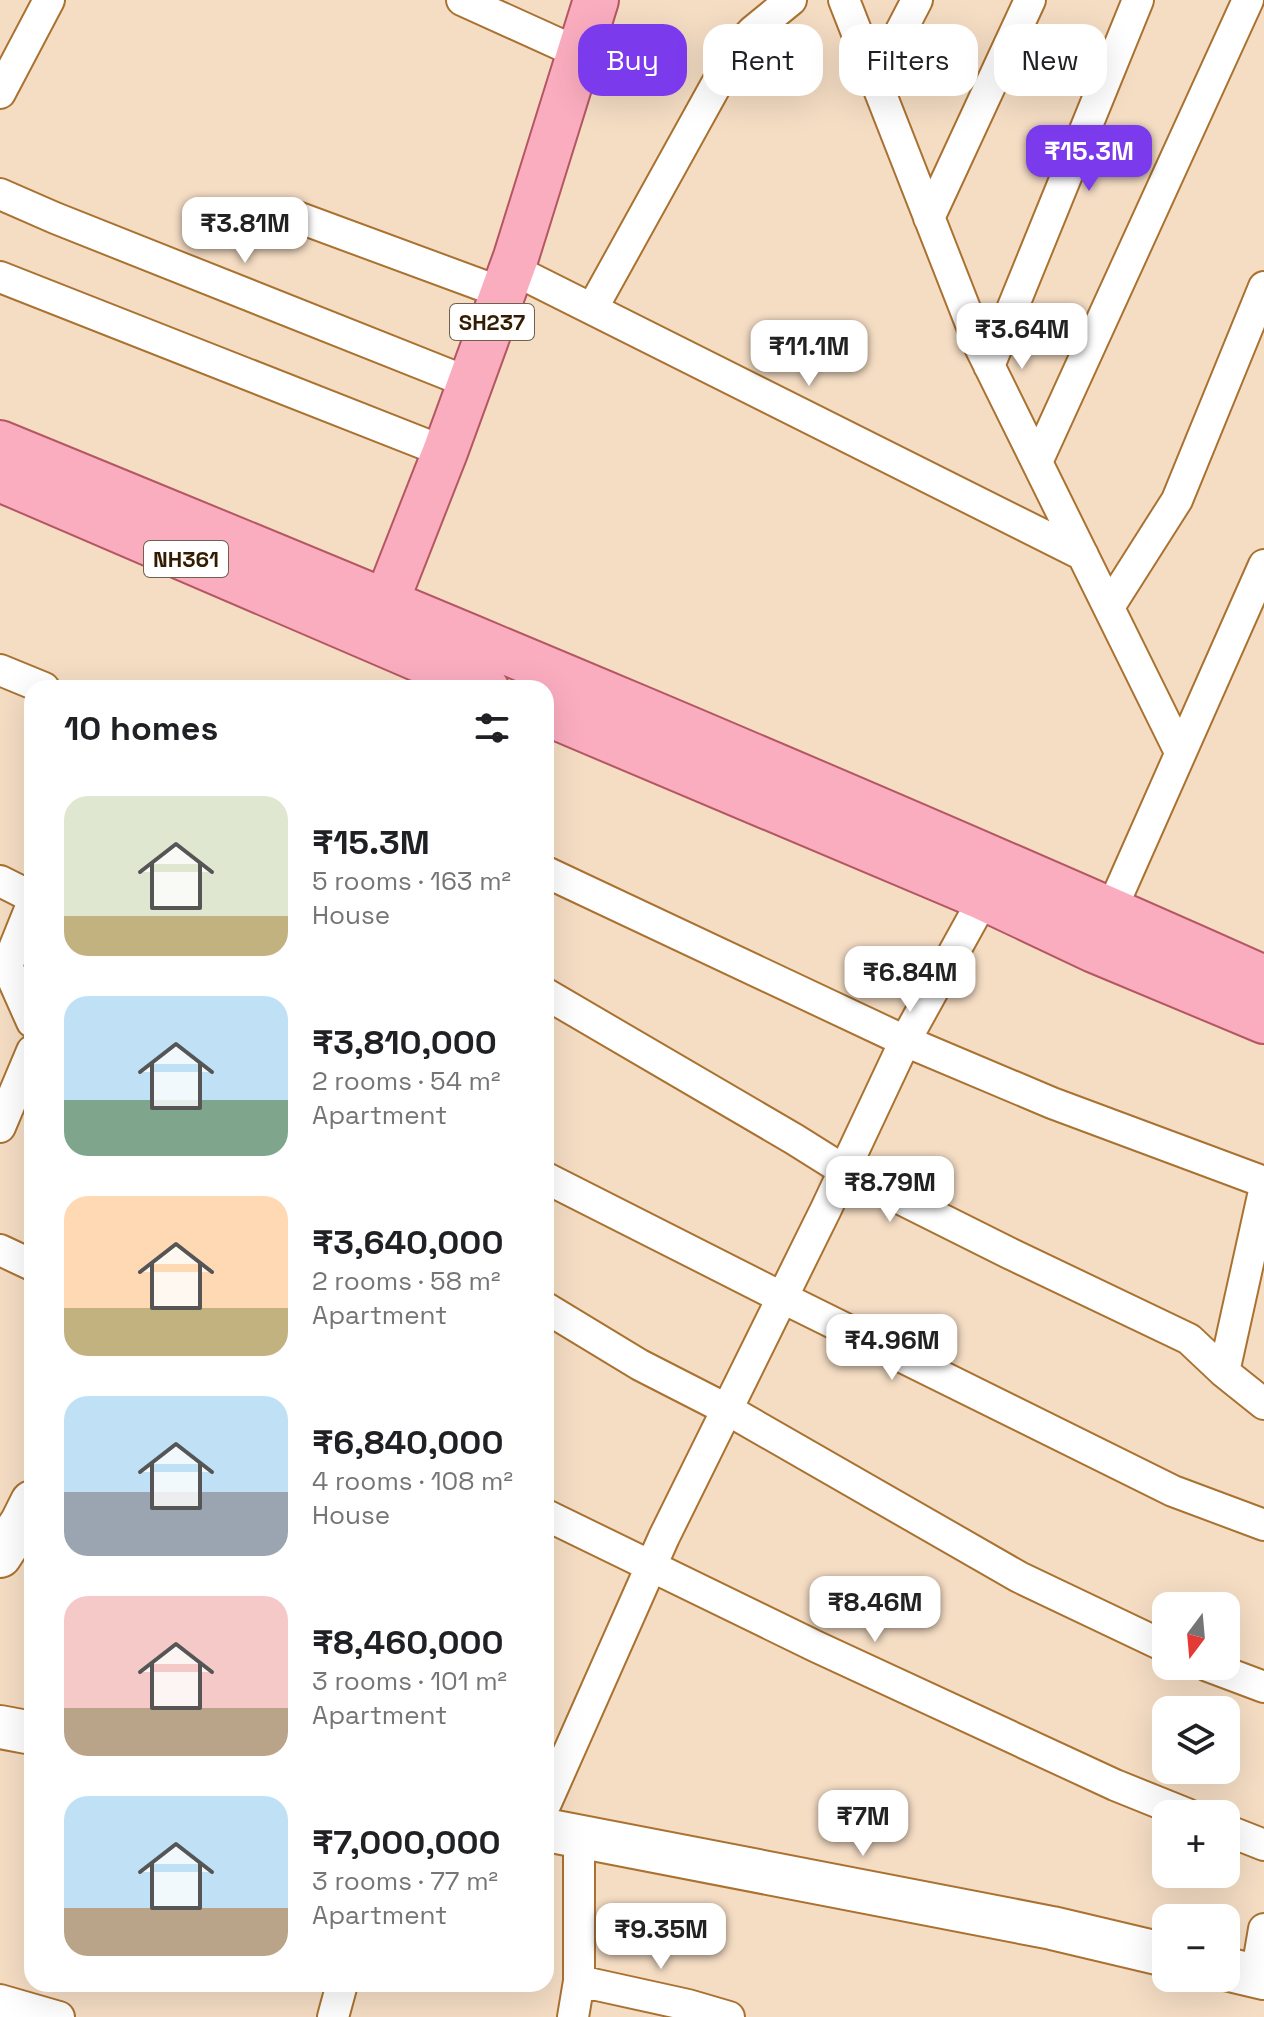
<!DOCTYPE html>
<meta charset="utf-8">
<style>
body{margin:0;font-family:"Space Grotesk",sans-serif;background:#f6f6f6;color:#202124;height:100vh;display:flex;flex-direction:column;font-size:30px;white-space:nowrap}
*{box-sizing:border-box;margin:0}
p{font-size:26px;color:#757577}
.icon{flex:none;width:44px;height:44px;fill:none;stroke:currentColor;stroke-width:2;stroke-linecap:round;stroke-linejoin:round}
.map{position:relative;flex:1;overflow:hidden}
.panel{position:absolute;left:24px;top:680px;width:530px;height:1312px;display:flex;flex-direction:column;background:#fff;border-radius:24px;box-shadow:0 8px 32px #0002}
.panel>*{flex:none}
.top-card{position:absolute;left:578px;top:24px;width:566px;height:72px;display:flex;gap:16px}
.needle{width:52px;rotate:196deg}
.fabs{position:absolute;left:1152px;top:1592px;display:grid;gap:16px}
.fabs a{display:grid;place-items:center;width:88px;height:88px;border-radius:16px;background:#fff;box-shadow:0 8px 32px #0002;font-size:40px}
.price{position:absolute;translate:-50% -68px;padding:0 18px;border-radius:16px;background:#fff;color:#222;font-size:26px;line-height:52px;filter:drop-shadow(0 2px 4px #0008)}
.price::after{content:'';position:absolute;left:50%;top:48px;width:24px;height:18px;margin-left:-12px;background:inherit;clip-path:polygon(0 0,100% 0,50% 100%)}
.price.on{background:#7c3aed;color:#fff}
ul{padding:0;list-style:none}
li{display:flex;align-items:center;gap:24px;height:200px;padding:0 40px}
li span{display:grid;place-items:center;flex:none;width:224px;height:160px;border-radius:24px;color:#555}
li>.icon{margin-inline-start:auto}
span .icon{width:96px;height:96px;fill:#fffc;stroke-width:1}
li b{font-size:34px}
h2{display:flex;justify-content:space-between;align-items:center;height:96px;padding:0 40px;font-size:34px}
.pill{padding:0 28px;border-radius:24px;background:#fff;box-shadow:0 8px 32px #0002;font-size:28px;line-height:72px}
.pill.on{background:#7c3aed;color:#fff}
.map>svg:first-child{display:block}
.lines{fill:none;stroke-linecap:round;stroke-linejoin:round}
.street-casing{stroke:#aa7230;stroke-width:34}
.secondary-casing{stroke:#aa7230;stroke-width:46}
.primary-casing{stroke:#b45762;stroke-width:48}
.street{stroke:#fff;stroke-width:30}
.secondary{stroke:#fff;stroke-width:42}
.primary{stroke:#fbadc0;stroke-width:44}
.labels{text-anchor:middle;stroke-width:6;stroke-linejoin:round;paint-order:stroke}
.shield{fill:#fff;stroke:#70604d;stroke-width:2}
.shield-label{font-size:22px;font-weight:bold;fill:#331c01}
</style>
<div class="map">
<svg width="1264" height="2017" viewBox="0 0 1264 2017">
<rect width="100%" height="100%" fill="#f5ddc4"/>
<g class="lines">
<defs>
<path id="street" d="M462,0L579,53
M844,0L980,347L1180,752
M875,81L917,0
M0,93L49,0
M0,194L55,218L470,383
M289,214L503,293
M929,218L1030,0
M512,269L1083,555
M0,277L445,452
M592,309L736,49L753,31L791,0
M989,366L1138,0
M1037,462L1248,0
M1109,607L1177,500L1264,287
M0,670L44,688
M546,872L905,1041L1052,1103L1264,1182
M0,881L32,897
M32,904L7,966L32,1022
M1104,926L1264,565
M546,994L794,1139L845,1171L1009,1253L1189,1339L1224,1372L1264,1404
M0,1127L32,1051
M546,1178L783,1298L1173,1491L1264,1525
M0,1250L32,1265
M546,1308L640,1365L728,1410L1019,1577L1166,1647
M1224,1372L1264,1191
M546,1515L817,1647L1115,1785L1187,1814
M1208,1666L1264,1687
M546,1803L664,1537L826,1209L905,1041L984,898
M1226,1830L1264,1845
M1256,1976L1264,1929
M579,1981L688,2005L729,2017
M0,2000L59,2017
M333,2017L342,1984
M573,2017L579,1981V1837"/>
<path id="secondary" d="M0,1556L22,1522L32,1502
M0,1727L32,1733
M546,1830L1052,1928L1166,1955
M1226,1969L1264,1978
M0,2016V2017"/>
<path id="primary" d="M0,443C423,616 846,792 1264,978
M0,479L486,688
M372,638L445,452L516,257L596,0
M546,713L984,898L1094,950L1264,1021"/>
</defs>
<use href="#street" class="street-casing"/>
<use href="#secondary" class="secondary-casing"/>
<use href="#primary" class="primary-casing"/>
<use href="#street" class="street"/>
<use href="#secondary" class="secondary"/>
<use href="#primary" class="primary"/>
</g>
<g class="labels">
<g class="shield">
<rect x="450" y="304" width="84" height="36" rx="6"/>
<rect x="144" y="541" width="84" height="36" rx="6"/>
</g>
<g class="shield-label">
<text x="492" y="330">SH237</text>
<text x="186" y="567">NH361</text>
</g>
</g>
</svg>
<div class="fabs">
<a><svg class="needle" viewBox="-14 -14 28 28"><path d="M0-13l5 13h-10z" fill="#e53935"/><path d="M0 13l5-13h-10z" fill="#757577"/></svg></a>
<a><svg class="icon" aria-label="layers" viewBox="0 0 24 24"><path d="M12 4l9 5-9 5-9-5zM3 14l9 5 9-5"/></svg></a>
<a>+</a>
<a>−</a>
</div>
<b class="price on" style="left:1089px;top:193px">₹15.3M</b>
<b class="price" style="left:245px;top:265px">₹3.81M</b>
<b class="price" style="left:1022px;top:371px">₹3.64M</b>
<b class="price" style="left:809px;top:388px">₹11.1M</b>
<b class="price" style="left:910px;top:1014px">₹6.84M</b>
<b class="price" style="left:890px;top:1224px">₹8.79M</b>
<b class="price" style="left:892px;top:1382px">₹4.96M</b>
<b class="price" style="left:875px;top:1644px">₹8.46M</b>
<b class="price" style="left:863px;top:1858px">₹7M</b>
<b class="price" style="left:661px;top:1971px">₹9.35M</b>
<div class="top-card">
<a class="pill on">Buy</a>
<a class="pill">Rent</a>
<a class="pill">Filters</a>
<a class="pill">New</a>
</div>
<section class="panel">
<h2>10 homes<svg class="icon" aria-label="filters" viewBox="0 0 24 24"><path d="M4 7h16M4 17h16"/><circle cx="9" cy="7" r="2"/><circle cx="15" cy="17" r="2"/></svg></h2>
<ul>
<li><span style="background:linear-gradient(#dfe7d0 75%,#c2b280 0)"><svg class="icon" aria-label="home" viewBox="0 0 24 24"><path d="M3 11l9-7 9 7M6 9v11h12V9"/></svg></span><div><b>₹15.3M</b><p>5 rooms · 163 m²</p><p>House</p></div></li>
<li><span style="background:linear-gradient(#bfe0f5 65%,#7fa58c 0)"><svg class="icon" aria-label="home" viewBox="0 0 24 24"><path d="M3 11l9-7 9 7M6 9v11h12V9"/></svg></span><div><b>₹3,810,000</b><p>2 rooms · 54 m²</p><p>Apartment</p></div></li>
<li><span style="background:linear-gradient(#ffd9b3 70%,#c2b280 0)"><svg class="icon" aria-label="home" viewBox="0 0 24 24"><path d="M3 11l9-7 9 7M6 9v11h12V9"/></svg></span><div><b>₹3,640,000</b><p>2 rooms · 58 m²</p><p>Apartment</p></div></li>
<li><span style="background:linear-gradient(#bfe0f5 60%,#9aa5b1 0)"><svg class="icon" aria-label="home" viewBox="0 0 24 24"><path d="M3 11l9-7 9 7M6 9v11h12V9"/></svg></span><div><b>₹6,840,000</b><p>4 rooms · 108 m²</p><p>House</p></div></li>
<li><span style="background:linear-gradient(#f6c9c9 70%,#b9a48a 0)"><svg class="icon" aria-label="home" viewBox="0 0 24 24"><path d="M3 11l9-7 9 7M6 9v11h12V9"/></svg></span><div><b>₹8,460,000</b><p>3 rooms · 101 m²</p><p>Apartment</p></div></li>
<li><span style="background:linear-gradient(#bfe0f5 70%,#b9a48a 0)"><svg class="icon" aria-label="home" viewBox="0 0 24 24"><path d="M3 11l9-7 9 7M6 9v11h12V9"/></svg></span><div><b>₹7,000,000</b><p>3 rooms · 77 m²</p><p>Apartment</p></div></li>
</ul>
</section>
</div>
